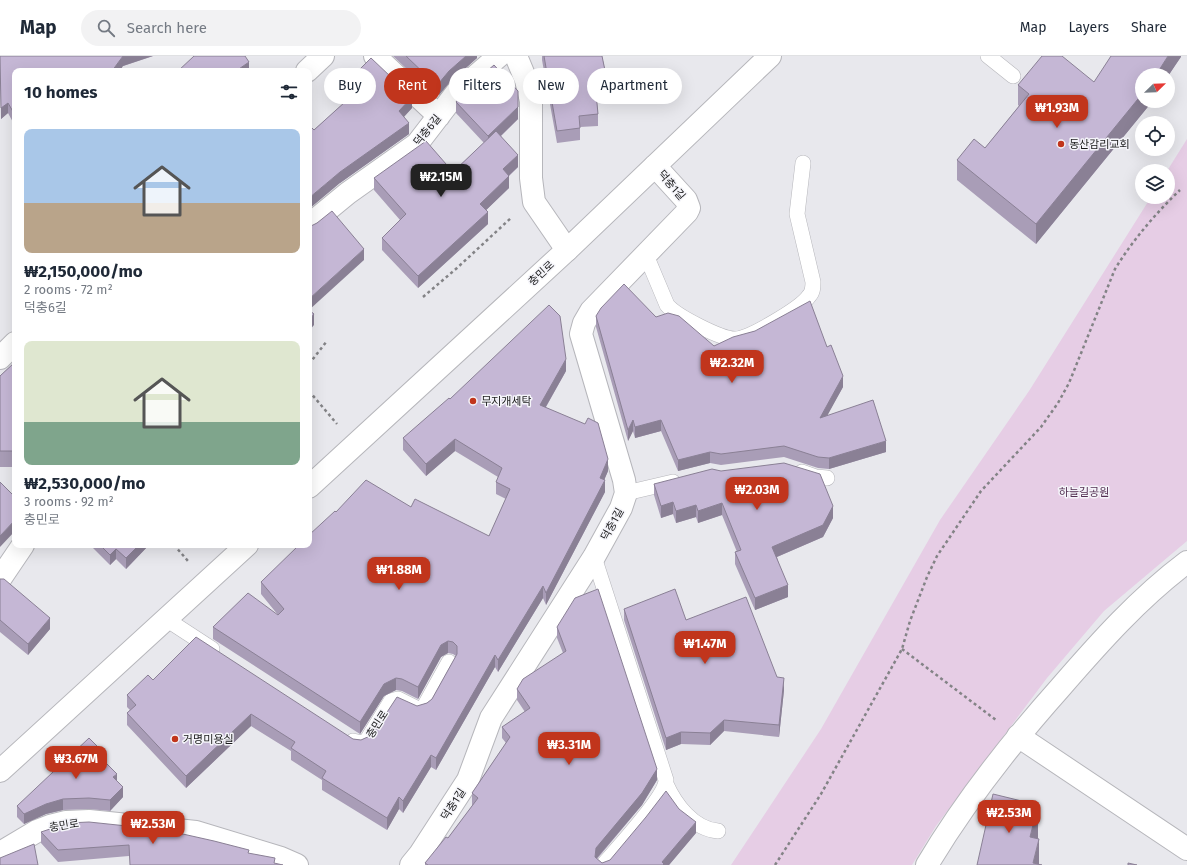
<!DOCTYPE html>
<meta charset="utf-8">
<style>
body{margin:0;font-family:"Fira Sans","Noto Sans KR",sans-serif;background:#f2f2f3;color:#1f2937;height:100vh;display:flex;flex-direction:column;font-size:15px;white-space:nowrap}
*{box-sizing:border-box;margin:0}
p{font-size:13px;color:#747a83}
.icon{flex:none;width:22px;height:22px;fill:none;stroke:currentColor;stroke-width:2;stroke-linecap:round;stroke-linejoin:round}
.map{position:relative;flex:1;overflow:hidden}
.drawer{position:absolute;left:12px;top:12px;width:300px;height:480px;display:flex;flex-direction:column;background:#fff;border-radius:8px;box-shadow:0 4px 16px #0002}
.drawer>*{flex:none}
.banner{position:absolute;left:324px;top:12px;width:380px;height:36px;display:flex;gap:8px}
.needle{width:26px;rotate:67deg}
.buttons{position:absolute;left:1135px;top:12px;display:grid;gap:8px}
.buttons a{display:grid;place-items:center;width:40px;height:40px;border-radius:50%;background:#fff;box-shadow:0 4px 16px #0002;font-size:20px}
.price{position:absolute;translate:-50% -34px;padding:0 9px;border-radius:8px;background:#c1351c;color:#fff;font-size:13px;line-height:26px;filter:drop-shadow(0 1px 2px #0008)}
.price::after{content:'';position:absolute;left:50%;top:24px;width:12px;height:9px;margin-left:-6px;background:inherit;clip-path:polygon(0 0,100% 0,50% 100%)}
.price.selected{background:#222;color:#fff}
ul{padding:0;list-style:none}
li{display:grid;align-content:center;gap:8px;height:212px;padding:0 12px}
li span{display:grid;place-items:center;height:124px;border-radius:8px;color:#555}
li>.icon{margin-inline-start:auto}
span .icon{width:72px;height:72px;fill:#fffc;stroke-width:1}
li b{font-size:17px}
h2{display:flex;justify-content:space-between;align-items:center;height:48px;padding:0 12px;font-size:17px}
.tag{padding:0 14px;border-radius:18px;background:#fff;box-shadow:0 4px 16px #0002;font-size:14px;line-height:36px}
.tag.selected{background:#c1351c;color:#fff}
header{display:flex;align-items:center;gap:24px;box-sizing:border-box;height:56px;padding:0 20px;background:#fff;border-bottom:1px solid #e0e1e3}
header strong{font-size:19px}
nav{display:flex;gap:22px;margin-inline-start:auto;font-size:14px}
.search{width:280px;height:36px;background:#f2f2f3;display:flex;align-items:center;gap:10px;box-sizing:border-box;padding:0 14px;border-radius:22px;color:#747a83;font-size:15px}
.map>svg:first-child{display:block}
.green{fill:#e6cde5}
.lines{fill:none;stroke-linecap:round;stroke-linejoin:round}
.service-casing{stroke:#b6b6bb;stroke-width:16}
.pedestrian-casing{stroke:#b6b6bb;stroke-width:24}
.minor-casing{stroke:#b6b6bb;stroke-width:24}
.tertiary-casing{stroke:#b6b6bb;stroke-width:24}
.path{stroke:#838386;stroke-width:2.5;stroke-dasharray:3 3;stroke-linecap:butt}
.service{stroke:#fff;stroke-width:15}
.pedestrian{stroke:#fff;stroke-width:22}
.minor{stroke:#fff;stroke-width:22}
.tertiary{stroke:#fff;stroke-width:22}
.wall{fill:#a99db7}
.shaded-wall{fill:#8a8095}
.building{fill:#c5b7d5;stroke:#8a8095}
.poi-dot{fill:#c1351c;stroke:#f5f5fa;stroke-width:1.5}
.labels{text-anchor:middle;stroke-width:3;stroke-linejoin:round;paint-order:stroke}
.street-label{font-size:11px;fill:#19191a;stroke:#f5f5fa}
.poi-label{font-size:11px;fill:#19191a;stroke:#f5f5fa;text-anchor:start}
.park-label{font-size:11px;fill:#532f52;stroke:#f5f5fa}
</style>
<header>
<strong>Map</strong>
<div class="search"><svg class="icon" aria-label="search" viewBox="0 0 24 24"><circle cx="10" cy="10" r="6"/><path d="M15 15l6 6"/></svg>Search here</div>
<nav><a>Map</a><a>Layers</a><a>Share</a></nav>
</header>
<div class="map">
<svg width="1187" height="809" viewBox="0 0 1187 809">
<rect width="100%" height="100%" fill="#e8e8ed"/>
<path class="green" d="M1187,83V485L1104,555L1047,622L936,770L912,809H731L821,673L940,464L1029,335L1151,141H1168L1167,115Z"/>
<g class="lines">
<defs>
<path id="service" d="M988,0L1013,20
M646,199L667,249C676,260 721,283 735,283C749,283 801,252 809,240C813,236 813,231 813,226L797,158L803,107
M802,416L816,421L827,422
M626,437L673,426
M594,501L666,724C666,740 616,794 603,809
M166,563L212,593
M353,685L362,687L367,684L391,645L398,643L418,653L424,651L449,606
M666,728C675,748 693,773 718,775"/>
<path id="pedestrian" d="M1018,680L1187,793"/>
<path id="minor" d="M375,0L439,60
M516,0L526,24L531,45V122L534,146L567,194
M307,15L323,0
M309,169L348,137L417,88L457,36L499,0
M0,302L15,287
M0,523L23,489
M0,797L37,775L50,770L66,766L89,765L196,776L281,802L297,809
M411,809L420,798L468,724L491,662L594,501L621,452L626,437L624,424L581,278L584,267L591,255L687,156L689,152L686,144L655,110
M927,809C965,745 1011,687 1060,632C1099,587 1139,542 1187,506"/>
<path id="tertiary" d="M309,431L567,194L770,0
M0,715L247,489"/>
</defs>
<use href="#service" class="service-casing"/>
<use href="#pedestrian" class="pedestrian-casing"/>
<use href="#minor" class="minor-casing"/>
<use href="#tertiary" class="tertiary-casing"/>
<path class="path" d="M423,241L457,212L512,161
M309,308L327,285
M309,335L337,368
M174,489L188,505
M902,593L996,664
M775,809L821,738L902,593L910,565L927,521L937,500L981,435L1041,371L1058,347L1069,327L1115,213C1133,184 1155,158 1180,134"/>
<use href="#service" class="service"/>
<use href="#pedestrian" class="pedestrian"/>
<use href="#minor" class="minor"/>
<use href="#tertiary" class="tertiary"/>
</g>
<path class="wall" d="M0,0H153L123,10L15,15V70L8,57L1,63Z
M393,0H477V2L449,27L439,39L433,32L430,35Z
M542,0H602L607,24V36L596,37L598,58V70L580,71V84L557,87L542,4Z
M1181,0L1151,47L1036,188L957,124V104L985,92L1019,50L1018,49V29L1094,26Z
M347,26L412,52L404,61L409,78L340,127L314,74L351,41L347,37Z
M456,46L518,63L501,80L518,111L509,120V132L486,154L488,168L418,232L382,194V182L400,164L374,134V122L453,116L484,87L456,57Z
M596,260L656,261L714,290L755,275L843,331L827,359L886,396L829,413L818,412L784,401L721,409L710,407L678,415L661,375L635,382L633,375L628,385L596,271Z
M15,306V411H0V320Z
M566,315L546,351L608,415L604,424L605,436L546,549L543,542L498,616L495,611L436,714L431,711L403,757L399,753L387,774L322,734V724L291,704V695L251,670L186,732L127,669V657L130,654L127,651V639L153,624L353,683L361,684L372,679L417,650L427,647L432,643L456,600L453,598L448,597L441,601L418,643L402,635L396,634L384,640L360,678L213,583V571L278,559L261,538V526L336,456L411,451L489,480L506,443L496,438V426L498,421L455,395L426,420L403,394V382L450,343Z
M654,428L833,462L823,481L777,501L788,541L755,554L735,508V496H737L722,459L698,467L696,461L676,467L673,458L661,462L654,439Z
M90,489H149L126,513L116,503L110,509Z
M0,523L50,573L28,599L0,576Z
M624,553L686,564L777,621L784,634L779,681L724,675L710,689L681,688L666,694L624,564Z
M557,571L657,724L642,749L597,803L602,807L696,777L669,809H425V807L448,782L473,749H472V737L506,687L502,682V671L525,656L517,644V633L563,597L557,582Z
M106,706L117,725L123,741L110,755L89,753L63,754L46,758L24,768L17,761V750Z
M165,774L129,800L58,806L41,787V776Z"/>
<path class="shaded-wall" d="M123,0H153L123,10L120,15H112Z
M466,0H477V2L449,27L439,39V27L449,15Z
M1168,0H1181V1L1168,20V19H1156Z
M249,6V15H236Z
M433,20V32L430,35V23Z
M1142,38V45H1152L1151,47L1036,188V168Z
M412,41V52L399,66V55Z
M8,47V57L1,63V52Z
M518,51V63L488,92V80Z
M409,67V78L340,127L309,153V142L340,116Z
M518,99V111L503,125V113Z
M509,120V132L480,160V148Z
M488,156V168L418,232V220Z
M364,193V204L309,254V243Z
M314,258V269L309,275V264Z
M566,303V315L540,361V349Z
M843,320V331L820,373V362Z
M633,364V375L628,385V374Z
M661,364V375L635,382V371Z
M455,383V395L426,420V408Z
M886,385V396L829,413V402Z
M710,396V407L678,415V404Z
M608,403V415L600,434V422Z
M605,424V436L546,549V537Z
M673,446V458L661,462V450Z
M722,447V459L698,467V455Z
M696,449V461L676,467V455Z
M833,450V462L823,481L772,503V491Z
M15,464V475L0,491V480Z
M139,489H149L126,513V502Z
M116,493V503L110,509V499Z
M788,529V541L755,554V542Z
M543,530V542L498,616V604Z
M50,562V573L28,599V588Z
M448,585V597L441,601L418,643V631L441,589Z
M495,599V611L436,714V702Z
M396,622V634L384,640L360,678V666L384,628Z
M784,622V634L779,681V669Z
M251,658V670L186,732V720Z
M724,664V675L710,689V677Z
M681,676V688L666,694V682Z
M106,699V710L102,703Z
M431,699V711L403,757V745Z
M657,713V724L642,749L596,803L595,801L596,792Z
M117,718V729L113,721Z
M123,731V741L110,755V744Z
M399,741V753L387,774V762Z
M63,743V754L46,758L24,768V758L46,748Z
M1038,749V783L1030,781Z
M696,766V777L669,809H662V806Z
M1039,783V809L1033,807Z"/>
<path class="building" d="M0,0H123L112,15H15V59L8,47L1,52Z
M194,0H245L249,6L236,15H178Z
M406,0H466L449,15L439,27L433,20L430,23Z
M544,0H602L607,24L595,26L598,58L579,60L580,72L557,75Z
M1042,0H1062L1094,26L1111,0H1168L1156,19H1142V38L1036,168L957,104L974,83L985,92L1029,38L1018,29Z
M371,2L412,41L399,55L409,67L340,116L309,142V69L314,74L356,36L347,26Z
M494,9L518,35V51L488,80L456,46L466,33Z
M496,75L518,99L503,113L509,120L480,148L488,156L418,220L382,182L406,158L374,122L426,85L453,116Z
M332,155L364,193L309,243V170H311L317,167Z
M624,228L656,261L668,257L679,260L714,290L733,281L755,275L810,245L827,291L831,289L843,320L820,362L873,344L886,385L829,402L818,401L784,390L721,398L710,396L678,404L661,364L635,371L633,364L628,374L596,260L601,252Z
M549,249L560,260L566,303L540,349L585,368L588,362L598,367L608,403L600,422L605,424L546,537L543,530L498,604L495,599L436,702L431,699L403,745L399,741L387,762L322,722L326,715L291,692L295,686L251,658L186,720L127,657L136,649L127,639L148,619L153,624L196,581L353,683L361,684L372,679L397,641L417,650L427,647L432,643L457,598V590L453,586L448,585L441,589L418,631L402,623L396,622L384,628L360,666L213,571L248,537L278,559L284,553L261,526L299,489H309V479L335,455L336,456L366,424L411,451L415,443L489,480L510,433L496,426L502,412L455,383L426,408L403,382L449,342L450,343Z
M309,254L314,258L309,264Z
M15,306V395H0V320Z
M784,407L820,418L833,450L823,469L772,491L788,529L755,542L735,496L741,494L722,447L698,455L696,449L676,455L673,446L661,450L654,428L712,413L721,415Z
M0,426L15,441V464L0,480Z
M100,489H139L126,502L116,493L110,499Z
M0,523H4L50,562L28,588L0,564Z
M598,533L657,713L642,737L596,792L595,801L602,807L610,804L646,761L666,735L679,753L696,766L662,806L664,808L663,809H428L425,807L446,781L448,782L478,742L472,737L510,681L502,671L530,652L517,633L523,623L566,595L557,571L575,542Z
M675,533L686,564L746,541L777,621L784,622L779,669L724,664L710,677L681,676L666,682L624,553Z
M89,682L106,699L102,703L117,718L113,721L123,731L110,744L89,742L63,743L46,748L24,758L17,750Z
M993,738L1038,749L1030,781L1039,783L1033,807L1042,809H977Z
M89,766L165,774L214,785L249,794L248,797L275,802L274,807L283,809H130L129,789L58,794L41,776L68,767Z
M34,788L38,809H0V802Z
M1128,807L1137,809H1128Z"/>
<g class="poi-dot">
<circle cx="1061" cy="88" r="4"/>
<circle cx="473" cy="345" r="4"/>
<circle cx="175" cy="683" r="4"/>
</g>
<g class="labels">
<g class="street-label">
<text transform="translate(427 74) rotate(-51)" y="4">덕충6길</text>
<text transform="translate(672 129) rotate(49)" y="4">덕충1길</text>
<text transform="translate(541 217) rotate(-43)" y="4">충민로</text>
<text transform="translate(612 468) rotate(-61)" y="4">덕충1길</text>
<text transform="translate(377 668) rotate(-57)" y="4">충민로</text>
<text transform="translate(453 748) rotate(-57)" y="4">덕충1길</text>
<text transform="translate(64 769) rotate(-9)" y="4">충민로</text>
</g>
<g class="poi-label">
<text x="1069" y="92">동산감리교회</text>
<text x="481" y="349">무지개세탁</text>
<text x="183" y="687">거명미용실</text>
</g>
<g class="park-label">
<text x="1084" y="440">하늘길공원</text>
</g>
</g>
</svg>
<div class="buttons">
<a><svg class="needle" viewBox="-14 -14 28 28"><path d="M0-13l5 13h-10z" fill="#e53935"/><path d="M0 13l5-13h-10z" fill="#747a83"/></svg></a>
<a><svg class="icon" aria-label="locate" viewBox="0 0 24 24"><circle cx="12" cy="12" r="6"/><path d="M12 2v4M12 18v4M2 12h4M18 12h4"/></svg></a>
<a><svg class="icon" aria-label="layers" viewBox="0 0 24 24"><path d="M12 4l9 5-9 5-9-5zM3 14l9 5 9-5"/></svg></a>
</div>
<b class="price" style="left:1057px;top:73px">₩1.93M</b>
<b class="price selected" style="left:441px;top:142px">₩2.15M</b>
<b class="price" style="left:732px;top:328px">₩2.32M</b>
<b class="price" style="left:757px;top:455px">₩2.03M</b>
<b class="price" style="left:399px;top:535px">₩1.88M</b>
<b class="price" style="left:705px;top:609px">₩1.47M</b>
<b class="price" style="left:569px;top:710px">₩3.31M</b>
<b class="price" style="left:76px;top:724px">₩3.67M</b>
<b class="price" style="left:1009px;top:778px">₩2.53M</b>
<b class="price" style="left:153px;top:789px">₩2.53M</b>
<div class="banner">
<a class="tag">Buy</a>
<a class="tag selected">Rent</a>
<a class="tag">Filters</a>
<a class="tag">New</a>
<a class="tag">Apartment</a>
</div>
<section class="drawer">
<h2>10 homes<svg class="icon" aria-label="filters" viewBox="0 0 24 24"><path d="M4 7h16M4 17h16"/><circle cx="9" cy="7" r="2"/><circle cx="15" cy="17" r="2"/></svg></h2>
<ul>
<li><span style="background:linear-gradient(#a9c7e8 60%,#b9a48a 0)"><svg class="icon" aria-label="home" viewBox="0 0 24 24"><path d="M3 11l9-7 9 7M6 9v11h12V9"/></svg></span><div><b>₩2,150,000/mo</b><p>2 rooms · 72 m²</p><p>덕충6길</p></div></li>
<li><span style="background:linear-gradient(#dfe7d0 65%,#7fa58c 0)"><svg class="icon" aria-label="home" viewBox="0 0 24 24"><path d="M3 11l9-7 9 7M6 9v11h12V9"/></svg></span><div><b>₩2,530,000/mo</b><p>3 rooms · 92 m²</p><p>충민로</p></div></li>
</ul>
</section>
</div>
